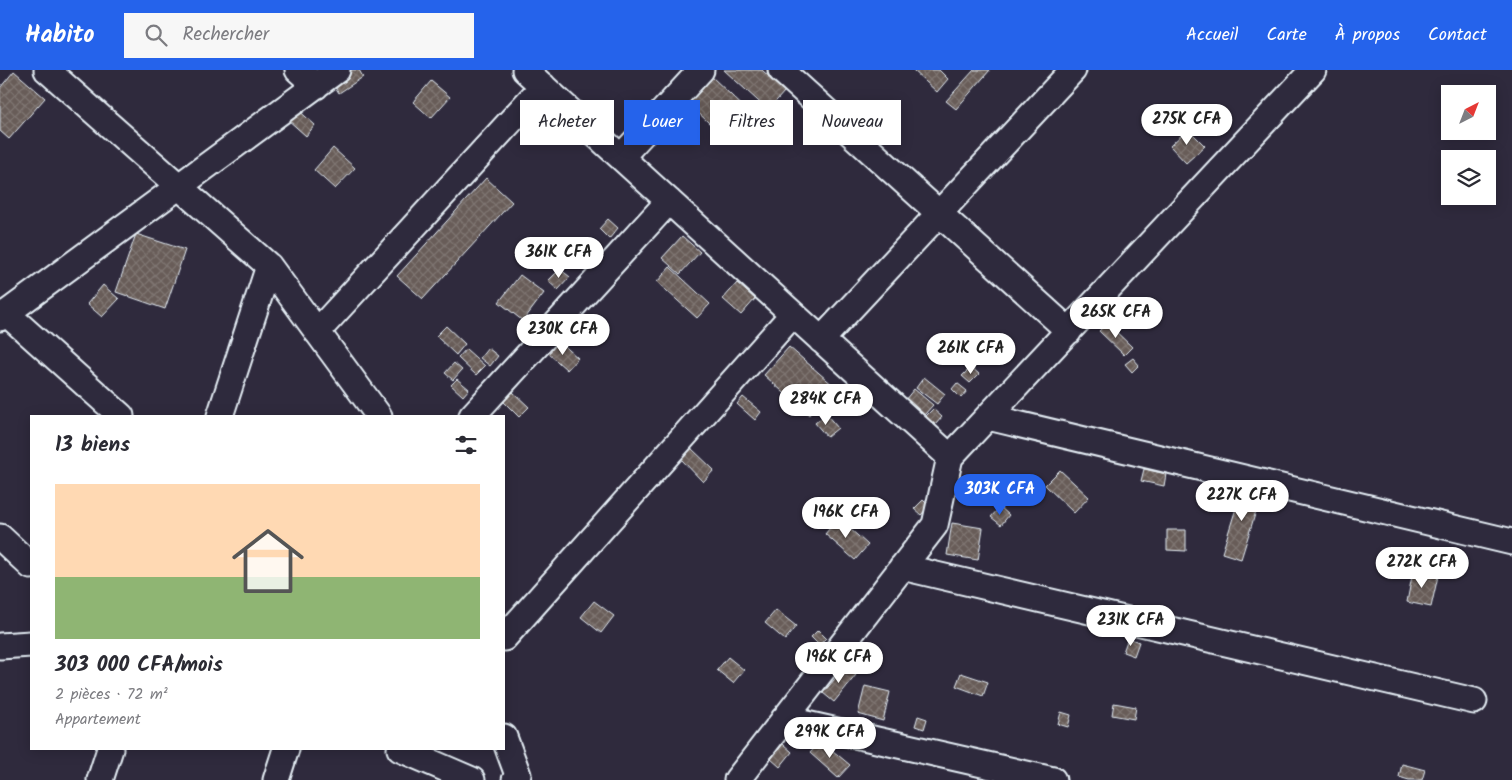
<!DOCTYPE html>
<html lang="fr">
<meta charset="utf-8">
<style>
body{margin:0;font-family:Kalam,sans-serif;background:#f7f7f7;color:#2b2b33;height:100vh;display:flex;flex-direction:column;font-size:19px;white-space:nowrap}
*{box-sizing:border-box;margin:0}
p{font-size:16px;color:#7c7c81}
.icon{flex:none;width:28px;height:28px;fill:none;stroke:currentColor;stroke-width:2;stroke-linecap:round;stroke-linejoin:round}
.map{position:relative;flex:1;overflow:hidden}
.panel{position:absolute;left:30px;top:345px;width:475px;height:335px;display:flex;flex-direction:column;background:#fff;border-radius:0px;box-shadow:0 2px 12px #0003}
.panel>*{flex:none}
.guide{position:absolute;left:520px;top:30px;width:475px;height:45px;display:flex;gap:10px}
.needle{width:32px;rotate:42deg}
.buttons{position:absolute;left:1441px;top:15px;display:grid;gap:10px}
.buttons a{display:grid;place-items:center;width:55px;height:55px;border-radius:0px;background:#fff;box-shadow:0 2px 12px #0003;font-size:25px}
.price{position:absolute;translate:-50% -42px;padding:0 11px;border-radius:18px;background:#fff;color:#222;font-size:16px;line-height:32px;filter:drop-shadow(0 1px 2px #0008)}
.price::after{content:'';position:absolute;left:50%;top:30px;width:15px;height:11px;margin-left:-8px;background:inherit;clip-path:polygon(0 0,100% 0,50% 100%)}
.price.selected{background:#2563eb;color:#fff}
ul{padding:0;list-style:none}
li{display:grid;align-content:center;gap:10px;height:265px;padding:0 25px}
li span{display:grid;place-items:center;height:155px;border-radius:0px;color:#555}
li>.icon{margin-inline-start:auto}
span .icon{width:90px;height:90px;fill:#fffc;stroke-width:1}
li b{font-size:21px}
h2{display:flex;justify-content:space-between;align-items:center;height:60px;padding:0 25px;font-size:21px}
.pill{padding:0 18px;border-radius:0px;background:#fff;box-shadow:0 2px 12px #0003;font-size:18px;line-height:45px}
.pill.selected{background:#2563eb;color:#fff}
header{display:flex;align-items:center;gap:30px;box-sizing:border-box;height:70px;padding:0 25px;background:#2563eb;color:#fff}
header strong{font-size:24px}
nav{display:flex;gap:28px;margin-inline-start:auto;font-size:18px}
.search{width:350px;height:45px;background:#f7f7f7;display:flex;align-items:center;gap:12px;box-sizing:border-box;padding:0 18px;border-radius:0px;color:#7c7c81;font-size:19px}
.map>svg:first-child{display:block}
.building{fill:url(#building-cross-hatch);stroke:#e8f1f8}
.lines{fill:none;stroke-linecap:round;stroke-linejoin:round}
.street-casing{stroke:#e8f1f8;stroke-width:29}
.street{stroke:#2f2a3d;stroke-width:25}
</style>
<header>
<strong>Habito</strong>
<div class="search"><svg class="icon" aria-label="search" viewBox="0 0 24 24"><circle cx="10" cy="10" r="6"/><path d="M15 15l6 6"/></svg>Rechercher</div>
<nav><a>Accueil</a><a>Carte</a><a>À propos</a><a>Contact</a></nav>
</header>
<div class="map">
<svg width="1512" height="710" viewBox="0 0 1512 710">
<defs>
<pattern id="building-cross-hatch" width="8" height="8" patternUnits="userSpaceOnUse" patternTransform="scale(1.25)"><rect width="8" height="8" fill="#685c58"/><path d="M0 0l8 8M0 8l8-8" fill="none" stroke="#7e7471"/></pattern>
</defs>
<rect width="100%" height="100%" fill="#2f2a3d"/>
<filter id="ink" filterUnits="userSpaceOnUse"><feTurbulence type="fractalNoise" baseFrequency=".02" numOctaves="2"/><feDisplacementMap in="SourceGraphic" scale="10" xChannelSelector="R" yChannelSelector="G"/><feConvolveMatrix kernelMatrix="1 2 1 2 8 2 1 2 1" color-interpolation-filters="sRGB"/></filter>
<g filter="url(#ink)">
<path class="building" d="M351,0H359L363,7L339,23L332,12Z
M724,0H762L785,21L768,40Z
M913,0H939L948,9L937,22Z
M974,0H990L956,39L946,31Z
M14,1L45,28L9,69L0,61V18Z
M711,6L753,46L729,72L687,32Z
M431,11L450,27L431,48L413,32Z
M296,38L315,55L306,66L287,49Z
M1188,59L1205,76L1186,93L1170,76Z
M333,78L355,98L335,119L314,100Z
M486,108L512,132L423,229L397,206Z
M608,149L618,158L609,169L599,159Z
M136,164L185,180L165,239L116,222Z
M682,166L700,182L680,204L662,188Z
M670,197L710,234L697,248L657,212Z
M560,199L570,207L558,220L548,211Z
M520,205L544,223L523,251L499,232Z
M737,213L755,229L741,245L723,229Z
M103,215L119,229L102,247L87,234Z
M1107,253L1132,277L1124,285L1099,261Z
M446,256L465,274L456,285L436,266Z
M559,271L578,288L567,300L548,283Z
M789,277L834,316L809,345L764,305Z
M488,278L498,286L490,296L480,288Z
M466,279L485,296L476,305L458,288Z
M1133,288L1139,295L1132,302L1125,294Z
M454,293L462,300L453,310L445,303Z
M971,297L979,304L970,313L962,306Z
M924,307L945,324L937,334L916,318Z
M457,309L469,319L463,326L451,315Z
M957,313L967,321L961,328L952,319Z
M914,319L933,335L924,345L905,330Z
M513,322L529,337L519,347L503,331Z
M743,327L761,342L755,350L737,334Z
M933,339L942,347L935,355L926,346Z
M826,344L838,358L827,367L815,353Z
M691,378L714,400L703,412L681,389Z
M1144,399L1166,404L1164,416L1141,411Z
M1060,400L1089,427L1074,443L1045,415Z
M1243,416L1262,422L1241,489L1222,483Z
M923,430L929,436L921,445L914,439Z
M1000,437L1009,445L1001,455L991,447Z
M838,448L868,475L855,490L825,464Z
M952,453L983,458L978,490L947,485Z
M1167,460H1186V481L1167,480Z
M1413,501L1438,506L1431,537L1407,532Z
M594,531L614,546L601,563L581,547Z
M776,540L796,556L785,570L765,553Z
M818,560L826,568L819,575L811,567Z
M1128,568L1139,572L1134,586L1123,582Z
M728,587L744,600L733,613L717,600Z
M845,597L856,605L834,632L823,623Z
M961,603L988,612L983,626L956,616Z
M865,616L890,622L883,651L858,644Z
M1114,633L1136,637L1134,649L1112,645Z
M1061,642L1071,645L1068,657L1058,654Z
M918,646L927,649L924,659L915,656Z
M821,671L850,695L838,708L810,683Z
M783,674L792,682L780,697L771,689Z
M1402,694L1425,700L1422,710H1409L1399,707Z"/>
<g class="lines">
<defs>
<path id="street" d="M47,0L269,196L379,346
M298,0L316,16
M525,0L950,387
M781,0L1069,261
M621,87L701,0
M6,243L121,346
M0,248L337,0
M317,262L543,16
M821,270L1073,0
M220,346L269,196
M472,346L669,131
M988,347L1512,472
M0,467L31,496
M902,497L1474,631
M504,568L793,244
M0,576L31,574
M784,649L1053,710
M504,667L518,705L515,710
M400,679L472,710
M100,710L110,679
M276,710L286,679
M737,710L935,455L950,387L1313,0"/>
</defs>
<use href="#street" class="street-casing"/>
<use href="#street" class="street"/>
</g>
</g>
</svg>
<div class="buttons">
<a><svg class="needle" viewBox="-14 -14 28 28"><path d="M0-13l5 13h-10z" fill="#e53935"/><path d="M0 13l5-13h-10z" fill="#7c7c81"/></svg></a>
<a><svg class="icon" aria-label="layers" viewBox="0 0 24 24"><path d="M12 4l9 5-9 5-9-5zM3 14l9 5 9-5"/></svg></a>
</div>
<b class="price" style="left:1187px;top:76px">275K CFA</b>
<b class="price" style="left:559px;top:209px">361K CFA</b>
<b class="price" style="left:1116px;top:269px">265K CFA</b>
<b class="price" style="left:563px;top:286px">230K CFA</b>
<b class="price" style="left:971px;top:305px">261K CFA</b>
<b class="price" style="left:826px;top:356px">284K CFA</b>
<b class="price selected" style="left:1000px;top:446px">303K CFA</b>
<b class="price" style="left:1242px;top:452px">227K CFA</b>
<b class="price" style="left:846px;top:469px">196K CFA</b>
<b class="price" style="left:1422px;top:519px">272K CFA</b>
<b class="price" style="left:1131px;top:577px">231K CFA</b>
<b class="price" style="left:839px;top:614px">196K CFA</b>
<b class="price" style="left:830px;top:689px">299K CFA</b>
<div class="guide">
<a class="pill">Acheter</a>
<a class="pill selected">Louer</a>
<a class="pill">Filtres</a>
<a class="pill">Nouveau</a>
</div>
<section class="panel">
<h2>13 biens<svg class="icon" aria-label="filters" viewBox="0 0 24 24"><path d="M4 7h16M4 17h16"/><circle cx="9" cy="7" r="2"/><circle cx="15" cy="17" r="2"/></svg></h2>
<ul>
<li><span style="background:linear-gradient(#ffd9b3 60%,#8fb573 0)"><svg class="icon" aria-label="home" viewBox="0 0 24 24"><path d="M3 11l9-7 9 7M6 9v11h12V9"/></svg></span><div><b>303 000 CFA/mois</b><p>2 pièces · 72 m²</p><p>Appartement</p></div></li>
</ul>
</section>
</div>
